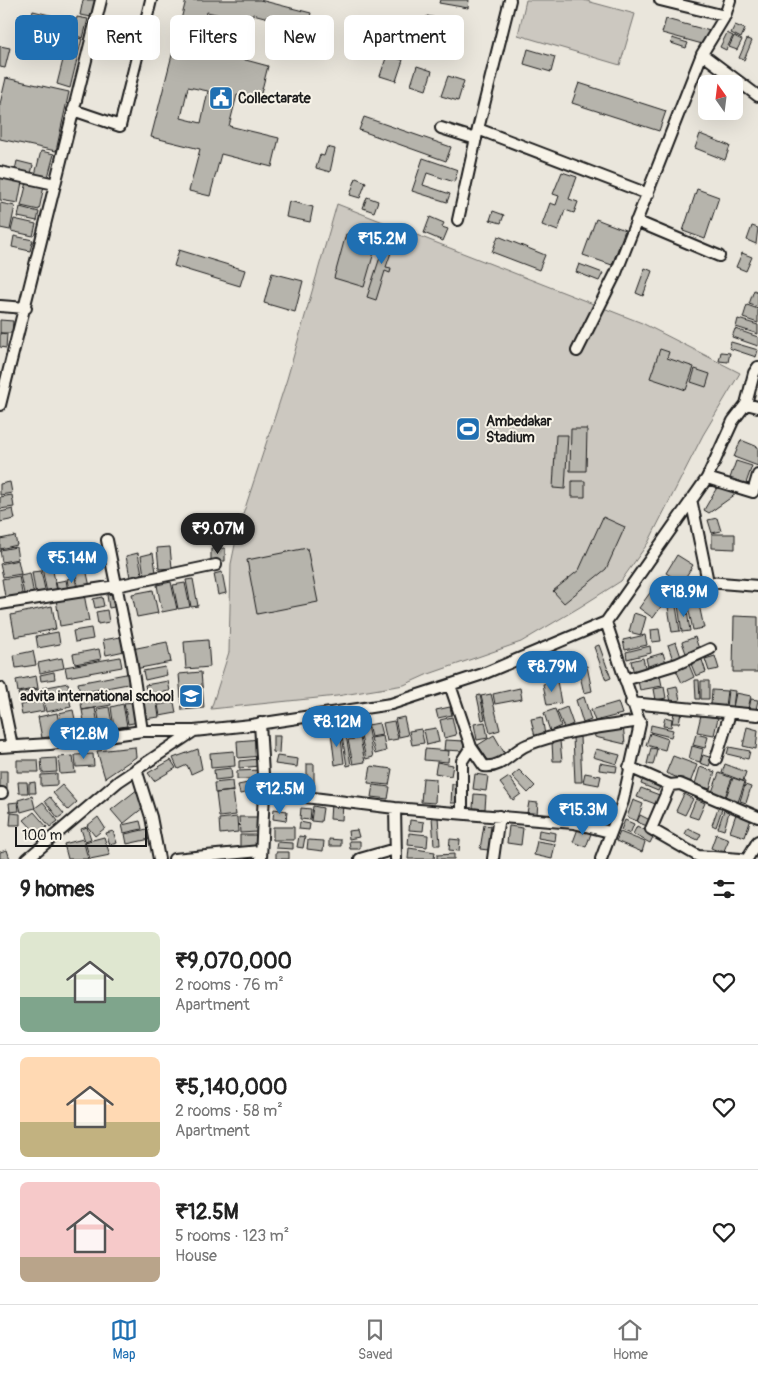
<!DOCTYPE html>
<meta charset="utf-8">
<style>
body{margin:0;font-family:Pangolin,sans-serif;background:#f2f2f2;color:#222;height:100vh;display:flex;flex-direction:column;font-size:19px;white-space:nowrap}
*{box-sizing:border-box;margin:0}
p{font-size:16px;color:#767676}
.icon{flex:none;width:28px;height:28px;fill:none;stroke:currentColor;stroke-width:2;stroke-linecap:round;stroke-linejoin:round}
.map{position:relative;height:859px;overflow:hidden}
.details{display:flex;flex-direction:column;background:#fff;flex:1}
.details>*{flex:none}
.hud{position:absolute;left:15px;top:15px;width:500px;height:45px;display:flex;gap:10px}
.needle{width:32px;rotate:346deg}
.tools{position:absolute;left:698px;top:75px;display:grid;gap:10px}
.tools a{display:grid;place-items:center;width:45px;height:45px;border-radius:8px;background:#fff;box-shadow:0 5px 20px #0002;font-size:25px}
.scale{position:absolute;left:15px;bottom:12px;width:132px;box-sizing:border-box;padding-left:5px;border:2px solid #1c1c1c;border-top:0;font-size:14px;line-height:18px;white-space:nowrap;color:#1c1c1c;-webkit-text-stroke:4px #f7f3e8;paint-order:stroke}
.price{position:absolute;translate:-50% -42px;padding:0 11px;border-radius:18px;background:#1f6fb2;color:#fff;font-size:16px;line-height:32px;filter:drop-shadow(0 1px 2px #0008)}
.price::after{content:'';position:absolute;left:50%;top:30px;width:15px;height:11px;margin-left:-8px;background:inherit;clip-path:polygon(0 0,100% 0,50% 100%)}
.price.selected{background:#222;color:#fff}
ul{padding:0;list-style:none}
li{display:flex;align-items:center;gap:15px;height:125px;padding:0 20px}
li+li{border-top:1px solid #e0e0e0}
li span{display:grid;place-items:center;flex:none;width:140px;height:100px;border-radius:8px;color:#555}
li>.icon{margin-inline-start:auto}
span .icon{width:60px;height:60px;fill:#fffc;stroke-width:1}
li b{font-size:21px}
h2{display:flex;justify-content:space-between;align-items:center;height:60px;padding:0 20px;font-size:21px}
.pill{padding:0 18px;border-radius:8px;background:#fff;box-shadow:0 5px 20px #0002;font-size:18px;line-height:45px}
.pill.selected{background:#1f6fb2;color:#fff}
.dock{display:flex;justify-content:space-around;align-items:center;height:70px;border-top:1px solid #e0e0e0;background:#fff;font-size:14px;color:#767676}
.dock a{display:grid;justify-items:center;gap:2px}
.dock .selected{color:#1f6fb2}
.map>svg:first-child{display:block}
.green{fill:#ccc8c0;stroke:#74726e}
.building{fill:#b6b4ac;stroke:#1c1c1c;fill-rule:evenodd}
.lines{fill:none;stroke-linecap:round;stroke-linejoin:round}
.minor-casing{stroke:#1c1c1c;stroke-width:14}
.minor{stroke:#f7f3e8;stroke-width:10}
.labels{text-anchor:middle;stroke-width:4;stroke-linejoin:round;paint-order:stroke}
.poi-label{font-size:14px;font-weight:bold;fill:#1c1c1c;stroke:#f7f3e8;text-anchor:start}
</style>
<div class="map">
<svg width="758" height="859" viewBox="0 0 758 859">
<rect width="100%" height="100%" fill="#eae6dc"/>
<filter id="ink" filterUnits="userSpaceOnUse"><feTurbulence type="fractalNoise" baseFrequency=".02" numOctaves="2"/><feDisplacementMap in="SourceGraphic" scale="10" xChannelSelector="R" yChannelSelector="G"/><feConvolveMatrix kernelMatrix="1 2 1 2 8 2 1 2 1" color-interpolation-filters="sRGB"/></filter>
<g filter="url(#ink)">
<path class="green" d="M526,0H583L635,14L620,65L518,35Z
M337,204L642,323L740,373L703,435L648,543L621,581L580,607L521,642L426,675L404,685L337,696L211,709L229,652L231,564L238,530L287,379Z"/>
<path class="building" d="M83,0H95L92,17L80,15Z
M186,0H260L311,13L307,28L253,14L242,59L268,66L259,101L237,95L229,126L279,138L272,167L221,154L210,196L189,191L200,149L151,137ZM207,12L229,17L219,54L190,47L191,42L199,44ZM188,87L208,91L201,123L181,118Z
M440,0H469L468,8L439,3Z
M33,11L75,21L72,34L30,24Z
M427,16L441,19L439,28L425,25Z
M77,17L88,19L83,38L73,35Z
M666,19L710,31L706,45L662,33Z
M416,25L433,29L430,43L412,38Z
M735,25L745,29L741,38L731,33Z
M727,33L733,36L726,50L720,47Z
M69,36L82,39L70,88L57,84Z
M734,36L742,40L737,50L729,47Z
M672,38L688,43L686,48L671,43Z
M747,39L752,41L744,60L739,58Z
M0,46L10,48L5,68L0,67Z
M528,49L555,57L551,72L524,64Z
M387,55L403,60L396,81L380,76Z
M417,66L432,71L426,90L411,85Z
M448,76L464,81L458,101L441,96Z
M6,78L69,92L56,151L0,139V104Z
M579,83L666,111L659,131L572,103Z
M364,117L451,147L446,161L359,130Z
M700,134L730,146L725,160L695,148Z
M327,147L335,149L330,172L316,168L320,155L324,156Z
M41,151L54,154L47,181L34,179Z
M423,158L458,170L454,182L427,173L423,185L450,194L447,202L412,191Z
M17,161L33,165L31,174L15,170Z
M562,172L577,177L569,199L578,202L574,213L565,210L558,231L542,225L550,203L556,205L559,196L553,194Z
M0,178L22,182L18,203L0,200Z
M356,178L366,182L360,198L350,195Z
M27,182L44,186L39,210L21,206Z
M697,189L719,197L705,239L683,231Z
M367,197L378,201L374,212L363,208Z
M289,201L313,207L310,222L286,217Z
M0,203L15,206L10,230L0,228Z
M20,207L39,212L37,221L18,217Z
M493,211L504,215L501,223L490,220Z
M430,217L444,223L442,227L448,229L443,241L424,233Z
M14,219L36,224L33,236L11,231Z
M596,219L625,230L612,265L583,255Z
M752,226L758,228L756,244L747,240Z
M379,232L396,238L386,267L391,268L390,273L385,271L376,300L367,297L385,242L377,239Z
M346,234L377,242L364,287L334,278Z
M14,236L33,240L30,251L12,247Z
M498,236L545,255L539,270L492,252Z
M179,250L245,270L240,286L174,266Z
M742,253L752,257L746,271L736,267Z
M579,264L603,273L599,281L576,272Z
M645,268L652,271L643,296L636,293Z
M272,273L303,281L295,312L264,303Z
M754,290L758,292V307L749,304Z
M747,305L758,309V323L743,318Z
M738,319L758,325V334L736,327Z
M0,320L13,321L12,333H0Z
M735,329L758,337V346L732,337Z
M0,333L7,334L6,348L0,347Z
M731,342L758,350L756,357L729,348Z
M660,349L669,352L667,358L694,367L686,390L650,378Z
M721,352L730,353L728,362L719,361Z
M695,369L710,374L706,387L691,382Z
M571,429H587L586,471H570Z
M556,435H568L565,489L553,488Z
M741,440L758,447V466L734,457Z
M736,461L752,466L745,486L729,481Z
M572,481H585V497H572Z
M10,482L12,493L0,495V484Z
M719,484L736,494L709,513L704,510Z
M12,495L14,507L0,509V497Z
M13,509L15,519L0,522V512Z
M603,517L625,527L606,569L564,603L553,591L579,570Z
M717,518L721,531L712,533L708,520Z
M712,534H735V549L712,548Z
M15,536L17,545L0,549V539Z
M16,547L18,559L2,562L0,550Z
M170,547L172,568L159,569L157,548Z
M225,548V561H211V549Z
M307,548L318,602L257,614L247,560Z
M138,553L142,574L130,577L126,556Z
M153,553L156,572L144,575L141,556Z
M677,555L693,565L682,583L666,573Z
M84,559L90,587L79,590L73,561Z
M18,560L21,574L3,577L0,564Z
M52,566L57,591L47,593L42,568Z
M41,571L46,594L36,596L32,572Z
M222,572L226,593L218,595L214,574Z
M30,573L34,596L25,598L20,575Z
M19,576L23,599L6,603L2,579Z
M75,577L77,589L69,590L67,579Z
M193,579L198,606L191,607L186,580Z
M66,580L68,591L58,593L56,582Z
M171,582L177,609L162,612L157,585Z
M185,583L190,607L178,609L173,585Z
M153,590L158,613L137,617L132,594Z
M652,590L666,600L653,618L639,608Z
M117,593L119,606L109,608L107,595Z
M84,594L89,621L60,626L56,599Z
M102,597L104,606L95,608L93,599Z
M698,600L704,628L693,630L687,602Z
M686,604L690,631L682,632L678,605Z
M52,606L56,629L15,637L11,615Z
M676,606L680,631L672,632L668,607Z
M107,610L109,622L98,624L96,612Z
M634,613L646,617L641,635L629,632Z
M734,616L758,617V672H733Z
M91,628L93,639L75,642L73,631Z
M659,629L661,641L652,642L651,630Z
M58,632L60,644L38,648L36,636Z
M645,635L647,645L625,650L623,640Z
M126,636L129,650L106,655L103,640Z
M695,637L700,652L687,656L682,642Z
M208,640L210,667L186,669L184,642Z
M167,642L171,662L135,669L132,649Z
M676,642L682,660L674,663L668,645Z
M599,645L611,678L606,680L594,647Z
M650,646L651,653L627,659L626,652Z
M99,649L101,659L75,664L73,654Z
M33,651L36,665L16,668L14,655Z
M663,653L667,666L649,671L646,658Z
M568,656L573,665L544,680L540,671Z
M715,656L719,669L709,671L705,659Z
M120,657L122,667L67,677L65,667Z
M62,658L64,668L40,673L38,663Z
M643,658L646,671L634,674L631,661Z
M702,660L706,672L696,676L691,664Z
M689,665L694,677L682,683L676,670Z
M587,666L592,691L584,693L578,667Z
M165,667L167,675L145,680L143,671Z
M54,672L55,679L41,681L40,675Z
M201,672L204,708L182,710L179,674Z
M131,673L133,683L80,693L78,683Z
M36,676L38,688L18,692L16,680Z
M660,676L662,686L640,690L638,681Z
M695,680H699L700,699H696Z
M168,681L170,691L147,695L145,685Z
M557,681L561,703L547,705L543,684Z
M701,681H709V699H701Z
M68,683L70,695L44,700L42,688Z
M677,686L680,700L671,702L668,688Z
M664,687L666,698L656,700L654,689Z
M520,688L522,699L495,704L493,694Z
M39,689L41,700L21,704L18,693Z
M712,690L727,691L725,706L711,705Z
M728,690L735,691L733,707H726Z
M108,691L111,705L82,710L80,696Z
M132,692L133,697L115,701L114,695Z
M736,693L751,696L748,709L733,707Z
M491,694L500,730L490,733L481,696Z
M480,695L485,719L482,720L477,696Z
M69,697L71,707L46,712L44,702Z
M156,697L159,717L144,719L140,699Z
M584,697L591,720L583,723L576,700Z
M751,699L758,700L756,710L749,709Z
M42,701L44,711L22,715L20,705Z
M135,702L139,722L128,724L124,703Z
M174,702L176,713L160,716L158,705Z
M618,702L622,714L595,721L591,710Z
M123,704L127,726L114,728L111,707Z
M109,707L113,729L101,731L97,709Z
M450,707L452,715L438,718L436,710Z
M567,707L573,724L564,728L557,711Z
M95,708L99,730L86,732L82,710Z
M555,709L561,726L550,731L544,713Z
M73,710L78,733L64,736L59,713Z
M674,712H681L679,723H672Z
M57,713L61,735L42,738L38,717Z
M701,715L718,718L714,735L697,732Z
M404,717L408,735L399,737L395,719Z
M452,717L456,735L444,738L440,720Z
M542,717L545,735L535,737L531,719Z
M665,717L672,719L671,727L663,726Z
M394,721L398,739L387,741L383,723Z
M485,722L488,738L477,740L474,724Z
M379,723L382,735L371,737L368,725Z
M623,724L625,744L595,737L594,731Z
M367,725L373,757L366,759L359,727Z
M651,725L673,730L671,737L650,732Z
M747,727L758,730L756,749L743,746Z
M436,728L439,742L427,745L424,730Z
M345,729L351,765L347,766L341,730Z
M421,729L424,743L412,745L409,731Z
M340,731L344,763L335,765L331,732Z
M650,733L668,739L665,750L646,745Z
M696,734L708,737L705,748L693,745Z
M494,735L505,754L490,763L478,745Z
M273,736H280L279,753L273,752Z
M383,736L386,751L375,754L371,738Z
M573,737H580L582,782H575Z
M360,738L365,762L353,764L348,740Z
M261,739L262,756L238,758L237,741Z
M445,740L464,741L463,751L444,750Z
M560,741L562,761H553L552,742Z
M692,746L703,749L700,762L689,759Z
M135,747L136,757L105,778L97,751Z
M729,747L750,751L748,759L727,754Z
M651,748L657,749L653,765L647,764Z
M198,749L202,769L191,774L187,765L178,769L173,758Z
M425,749L449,751L448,762L424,760Z
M596,749L620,755L617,764L593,757Z
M234,751L235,766L211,768L210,753Z
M93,754L94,766L76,767L75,755Z
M703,755L712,758L709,766L700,763Z
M73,756L75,773L60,774L58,757Z
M277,756L298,759L297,767L275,764Z
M673,756L697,765L690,783L666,773Z
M56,758L57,772L42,773L41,759Z
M258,759L259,766L239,768V761Z
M17,760H38L39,772H17Z
M171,760L176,768L154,781L148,773Z
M437,762L453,765L451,776L435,773Z
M600,763L617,766L616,772L599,770Z
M307,764H314V789H307Z
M725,764L746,772L743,781L722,773Z
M371,766L392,769L389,785L368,783Z
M700,767L715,772L710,789L695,784Z
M231,768L232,778L215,780L214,770Z
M261,770V779H237V771Z
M519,770L535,786L528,793L512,776Z
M0,771H7V791H0Z
M585,773L601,776L599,785L583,782Z
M719,773L732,778L725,797L712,792Z
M57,774V785L41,786V775Z
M475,774L488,776L486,791L473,789Z
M509,777L521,794L513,800L500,783Z
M423,778L436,779L435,803L421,802Z
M643,778L661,785L658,791L641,784Z
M733,778L745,782L738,802L726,797Z
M274,780L285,782L284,789L272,787Z
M232,781L233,791L215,793L214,783Z
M258,781L260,790L240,794L238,785Z
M18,782H27L28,793H19Z
M35,782L36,793H29V783Z
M452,784H457V803H451Z
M62,785L77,802L68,810L53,793Z
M373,785L390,787L388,799L371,797Z
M745,785L751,787L746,803L740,801Z
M641,788L662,796L658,805L637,797Z
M138,789L149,803L123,824L111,810Z
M233,791L236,815L219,817L216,793Z
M474,794L486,795L485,809L473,808Z
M684,794L693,799L685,815L676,811Z
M32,796L35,808L21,812L18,800Z
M50,797L64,814L58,818L45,801Z
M696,799L705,803L698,819L689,816Z
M633,800L643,804L637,821L627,817Z
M18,802L19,811L10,812L9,803Z
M43,802L58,821L50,827L35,808Z
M529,802L538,803L537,814L527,813Z
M331,803H343L342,820L330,819Z
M313,806L323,808L321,822L311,821Z
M301,808L311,809L310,820L300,819Z
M718,808L722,809L716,827L712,825Z
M274,809L287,811L286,821L273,819Z
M584,810L601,813L599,824L582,821Z
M724,810L729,812L724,830L718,828Z
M34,812L47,827L38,835L24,820Z
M11,813L20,814V825H10Z
M736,814L751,819L745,837L730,832Z
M640,815L650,820L647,826L637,822Z
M98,817L105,828L95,836L87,826Z
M237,817L238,832L220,834L219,819Z
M239,817H257V832L240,833Z
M432,817H438L440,845H434Z
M410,820L424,822L423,831L409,830Z
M625,820L634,824L630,834L621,830Z
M140,821L142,829L124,833L122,825Z
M300,822L310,824L309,830L299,829Z
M484,825L492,826L488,850L480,849Z
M509,826L523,828L521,845L507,843Z
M579,826L592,831L586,847L573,842Z
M637,826L654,835L650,843L633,834Z
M87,827L91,839L85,841L81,829Z
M273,827H294V840H273Z
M688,828L701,834L698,840L685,834Z
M147,829L150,839L127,844L125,834Z
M357,830L359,837L349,839L348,831Z
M539,830L556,833L555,841L538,838Z
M113,831L117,843L110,845L106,833Z
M620,832L645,842L642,852L616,841Z
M409,833L428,835L427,847L408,845Z
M716,834L729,839L723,853L711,848Z
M240,835H257V850H240Z
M299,836L305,837L303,848L297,847Z
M104,837L110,855L90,859L85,842Z
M83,839L88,859H68L64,844Z
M329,839L341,840V846H329Z
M450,839L460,840L459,851L449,850Z
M308,840L324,841L323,851L307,849Z
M349,841H360V849H350Z
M537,841L555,844L552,859L534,855Z
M277,842L293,843V849L276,848Z
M409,848L435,852L434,859H408Z
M7,850L10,859H0V852Z
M276,852H289V859H276Z
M454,854V859H437V855Z"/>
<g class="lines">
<defs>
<path id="minor" d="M660,0L725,16
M702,54L758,96
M73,110L120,126L151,0
M441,128L476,139
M478,129L648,194
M0,172L55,184
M458,220L478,129L510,0
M636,221L719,256
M0,306L26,308
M577,351L616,273L702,54L725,16L730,0
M746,404L754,373L758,367
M0,405L101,0
M707,478L753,492L758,475
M691,499L708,582L758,586
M107,540L131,659L142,731
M0,604L116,586L216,565
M625,680L677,664L710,649
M450,685L471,747L484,766C502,769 512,751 527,745C563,731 602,727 640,721
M0,688L12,746
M631,703L758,715
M260,723L264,792L395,808L574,823L610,832
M0,747L50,744L142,731H194L251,725L391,704L483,674L606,622L707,478L733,421L746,404L758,407
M716,759L730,713
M629,767L670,785L680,784L758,817
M136,769L151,817L159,859
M670,785L651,829L698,856L741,859
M0,793H2
M395,808L396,859
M462,812V761L471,747
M27,859L119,781L194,731
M174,859L260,851
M261,859L264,792
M360,859L395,849
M493,859L499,816
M601,859L623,801L640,724L606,622
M747,859L758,841"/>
</defs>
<use href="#minor" class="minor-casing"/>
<use href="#minor" class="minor"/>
</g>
</g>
<defs>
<symbol id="civic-square" viewBox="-11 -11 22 22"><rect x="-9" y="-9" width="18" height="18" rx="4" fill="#1f6fb2" stroke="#f7f3e8"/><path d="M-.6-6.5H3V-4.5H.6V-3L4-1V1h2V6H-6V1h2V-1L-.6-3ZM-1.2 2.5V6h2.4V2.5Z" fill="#fff"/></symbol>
<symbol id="stadium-square" viewBox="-11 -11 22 22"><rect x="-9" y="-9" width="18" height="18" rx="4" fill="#1f6fb2" stroke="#f7f3e8"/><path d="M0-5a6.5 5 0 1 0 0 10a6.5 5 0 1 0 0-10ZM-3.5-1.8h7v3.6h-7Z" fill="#fff"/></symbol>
<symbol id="school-square" viewBox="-11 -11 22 22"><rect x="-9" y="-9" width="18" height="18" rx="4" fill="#1f6fb2" stroke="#f7f3e8"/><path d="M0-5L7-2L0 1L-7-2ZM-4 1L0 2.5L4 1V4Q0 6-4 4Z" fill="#fff"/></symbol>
</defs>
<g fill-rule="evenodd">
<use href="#civic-square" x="207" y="84" width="28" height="28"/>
<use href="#stadium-square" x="454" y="415" width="28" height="28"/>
<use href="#school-square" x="177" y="682" width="28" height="28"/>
</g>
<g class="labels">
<g class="poi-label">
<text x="238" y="103">Collectarate</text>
<text x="486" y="426">Ambedakar<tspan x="486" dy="16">Stadium</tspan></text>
<text x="174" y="701" text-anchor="end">advita international school</text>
</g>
</g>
</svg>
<div class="tools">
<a><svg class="needle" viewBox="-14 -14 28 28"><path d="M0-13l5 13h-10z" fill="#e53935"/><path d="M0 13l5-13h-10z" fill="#767676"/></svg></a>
</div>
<div class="scale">100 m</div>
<b class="price" style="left:382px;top:265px">₹15.2M</b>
<b class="price selected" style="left:218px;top:555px">₹9.07M</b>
<b class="price" style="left:72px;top:584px">₹5.14M</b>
<b class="price" style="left:684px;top:618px">₹18.9M</b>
<b class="price" style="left:552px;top:693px">₹8.79M</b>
<b class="price" style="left:337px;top:748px">₹8.12M</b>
<b class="price" style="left:84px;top:760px">₹12.8M</b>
<b class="price" style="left:280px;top:815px">₹12.5M</b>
<b class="price" style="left:583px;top:836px">₹15.3M</b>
<div class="hud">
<a class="pill selected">Buy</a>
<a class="pill">Rent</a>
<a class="pill">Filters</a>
<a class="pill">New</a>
<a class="pill">Apartment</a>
</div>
</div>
<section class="details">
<h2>9 homes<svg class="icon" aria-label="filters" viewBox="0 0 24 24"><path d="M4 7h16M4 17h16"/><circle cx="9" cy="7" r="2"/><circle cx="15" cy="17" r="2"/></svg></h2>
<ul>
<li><span style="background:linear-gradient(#dfe7d0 65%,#7fa58c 0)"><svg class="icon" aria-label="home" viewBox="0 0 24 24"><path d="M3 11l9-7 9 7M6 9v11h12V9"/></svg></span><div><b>₹9,070,000</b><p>2 rooms · 76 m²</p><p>Apartment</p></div><svg class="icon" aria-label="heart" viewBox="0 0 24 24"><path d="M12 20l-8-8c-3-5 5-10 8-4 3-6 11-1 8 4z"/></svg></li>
<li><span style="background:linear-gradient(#ffd9b3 65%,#c2b280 0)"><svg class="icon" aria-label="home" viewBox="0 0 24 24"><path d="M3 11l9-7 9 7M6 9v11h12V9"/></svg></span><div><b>₹5,140,000</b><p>2 rooms · 58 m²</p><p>Apartment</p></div><svg class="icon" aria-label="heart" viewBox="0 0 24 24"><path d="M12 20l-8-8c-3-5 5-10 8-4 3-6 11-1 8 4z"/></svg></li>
<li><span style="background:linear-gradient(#f6c9c9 75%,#b9a48a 0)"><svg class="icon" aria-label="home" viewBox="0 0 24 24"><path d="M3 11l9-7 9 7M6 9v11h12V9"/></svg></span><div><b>₹12.5M</b><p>5 rooms · 123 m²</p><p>House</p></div><svg class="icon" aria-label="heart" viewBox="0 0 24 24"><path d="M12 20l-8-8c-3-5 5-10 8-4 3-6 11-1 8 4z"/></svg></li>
</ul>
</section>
<nav class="dock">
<a class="selected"><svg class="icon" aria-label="map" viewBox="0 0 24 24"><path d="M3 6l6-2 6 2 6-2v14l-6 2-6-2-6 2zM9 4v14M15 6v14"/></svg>Map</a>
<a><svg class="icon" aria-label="saved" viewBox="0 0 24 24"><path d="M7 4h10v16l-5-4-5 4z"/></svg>Saved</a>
<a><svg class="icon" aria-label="home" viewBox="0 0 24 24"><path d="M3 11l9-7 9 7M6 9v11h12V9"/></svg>Home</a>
</nav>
